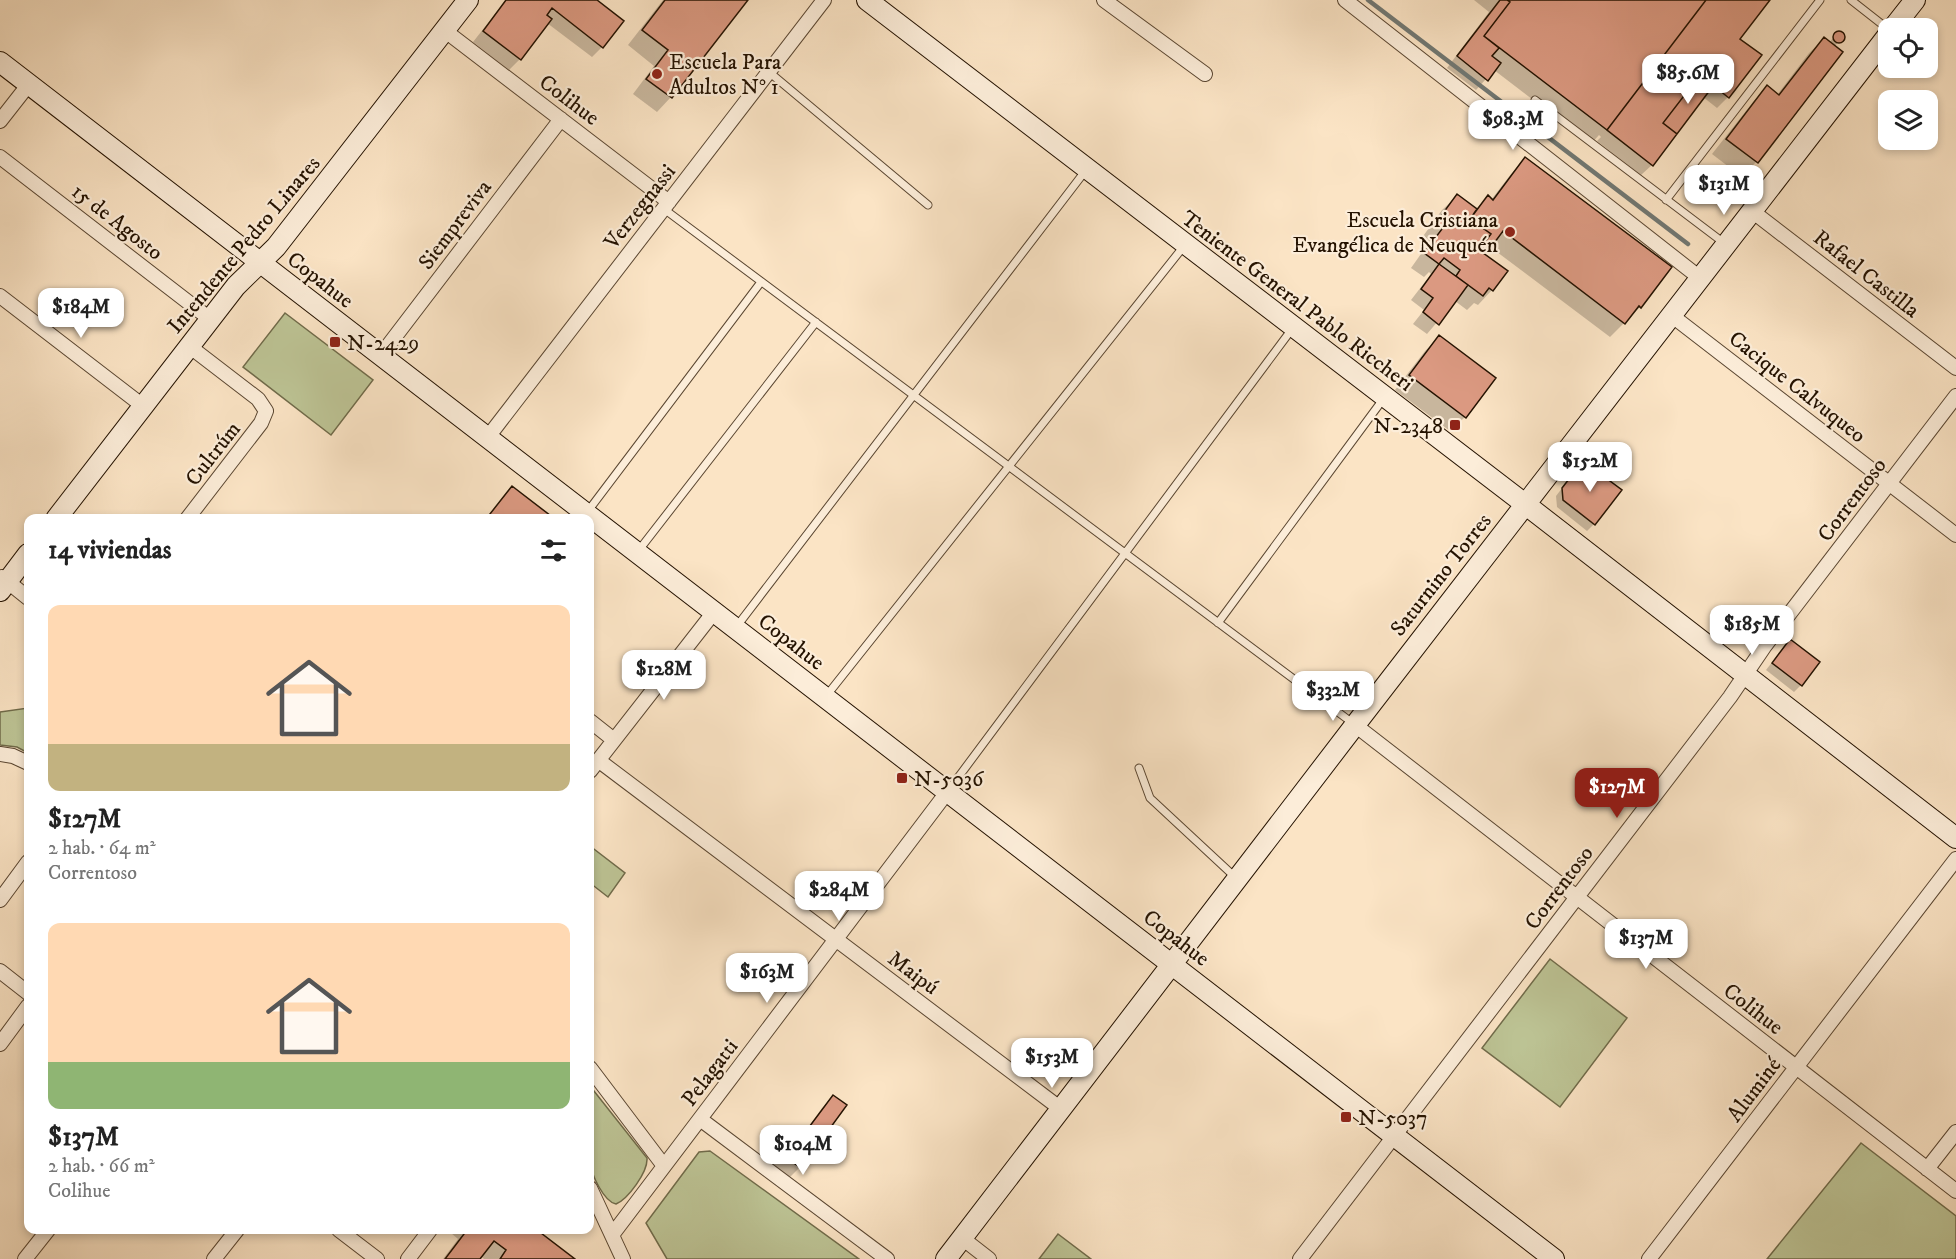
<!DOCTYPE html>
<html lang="es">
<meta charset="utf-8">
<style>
body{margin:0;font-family:"IM FELL DW Pica",serif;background:#f6f6f6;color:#222;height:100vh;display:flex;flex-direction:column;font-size:22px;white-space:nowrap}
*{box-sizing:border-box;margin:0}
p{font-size:20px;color:#767676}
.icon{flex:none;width:33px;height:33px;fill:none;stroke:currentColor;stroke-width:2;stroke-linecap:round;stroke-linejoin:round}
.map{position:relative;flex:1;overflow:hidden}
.details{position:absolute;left:24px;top:514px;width:570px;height:720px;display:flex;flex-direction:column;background:#fff;border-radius:12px;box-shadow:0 3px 9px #0003}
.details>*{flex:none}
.controls{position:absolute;left:1878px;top:18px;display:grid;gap:12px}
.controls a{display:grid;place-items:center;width:60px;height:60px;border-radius:12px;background:#fff;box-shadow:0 3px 9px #0003;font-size:30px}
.price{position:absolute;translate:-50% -51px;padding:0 14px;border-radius:12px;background:#fff;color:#222;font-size:20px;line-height:39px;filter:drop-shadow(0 2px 3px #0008)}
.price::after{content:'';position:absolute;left:50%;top:36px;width:18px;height:14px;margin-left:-9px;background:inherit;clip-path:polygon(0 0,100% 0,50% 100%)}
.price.selected{background:#8f2418;color:#fff}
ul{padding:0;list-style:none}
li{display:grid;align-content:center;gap:12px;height:318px;padding:0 24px}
li span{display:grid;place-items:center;height:186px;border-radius:12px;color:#555}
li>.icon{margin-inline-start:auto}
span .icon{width:108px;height:108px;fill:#fffc;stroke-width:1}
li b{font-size:26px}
h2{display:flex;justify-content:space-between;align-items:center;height:72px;padding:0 24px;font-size:26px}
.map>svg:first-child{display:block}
.green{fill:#bdc495;stroke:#706b4a;stroke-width:1.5}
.shadow{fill:#0003}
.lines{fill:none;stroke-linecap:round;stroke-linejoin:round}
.stream{stroke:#717873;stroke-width:4.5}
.building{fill:#db9981;stroke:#241200;stroke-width:1.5}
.lane-casing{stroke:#5a4631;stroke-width:9}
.street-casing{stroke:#5a4631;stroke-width:16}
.secondary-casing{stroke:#241200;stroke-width:22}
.lane{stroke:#fcedd9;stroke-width:7}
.street{stroke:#fcedd9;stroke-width:14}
.secondary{stroke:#fcedd9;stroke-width:20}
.poi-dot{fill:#8f2418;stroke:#fcedd9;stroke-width:2}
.labels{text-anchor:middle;stroke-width:4.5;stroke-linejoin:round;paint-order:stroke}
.poi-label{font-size:22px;fill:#241200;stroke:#fcedd9;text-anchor:start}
.street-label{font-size:22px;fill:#241200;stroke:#fcedd9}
</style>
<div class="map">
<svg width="1956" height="1259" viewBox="0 0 1956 1259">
<rect width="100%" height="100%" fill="#fbe4c5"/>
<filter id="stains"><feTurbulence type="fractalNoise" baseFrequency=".00333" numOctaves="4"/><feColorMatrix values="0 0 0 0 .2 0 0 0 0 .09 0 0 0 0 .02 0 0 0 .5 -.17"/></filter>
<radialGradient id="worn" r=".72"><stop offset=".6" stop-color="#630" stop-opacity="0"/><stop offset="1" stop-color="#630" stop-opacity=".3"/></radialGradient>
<path class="green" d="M285,313L373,380L331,435L243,367Z
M28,708V753L17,747L0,745V712Z
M590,846L625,873L608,897L590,883Z
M1550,959L1627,1018L1560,1107L1482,1048Z
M590,1086L647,1158C648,1172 628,1199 616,1204C604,1202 591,1174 590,1162C587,1137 589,1111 590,1086Z
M1861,1143L1956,1216V1259H1767Z
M710,1151L859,1259H667L646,1223L699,1152Z
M1058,1234L1091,1259H1039Z"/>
<path class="shadow" d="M506,0H594L602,47L592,57L547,23L520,59L509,70L473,42Z
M663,0H746L671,97L657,112L633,94L654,66L628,45Z
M1474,0H1768L1738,39L1728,97L1717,108L1703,97L1652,165L1641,175L1597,141L1601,137L1599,135L1591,144L1494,70L1476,90L1447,68L1489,12Z
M1840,32L1844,38L1833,47L1841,52L1756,162L1742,177L1712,154L1753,102L1767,87L1777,95L1809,53L1824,39L1829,43L1837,33Z
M1526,159L1640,307L1610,337L1489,246L1482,254L1506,272L1492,290L1478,305L1474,303L1467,310L1455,301L1427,334L1413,324L1424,310L1411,300L1431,274L1429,272L1424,277L1411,268L1428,244L1421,239L1442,210L1457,196L1475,210L1488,197L1491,200L1511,174Z
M1439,337L1465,417L1450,431L1395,390L1425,351Z
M1576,470L1594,524L1587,531L1557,507L1556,496Z
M512,488L550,519H485Z
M1783,648L1801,685L1794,692L1766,670Z
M833,1097L800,1167L789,1178L769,1163L787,1142L794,1147L822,1108Z
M454,1230H534L572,1259H484L481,1256L478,1259H443L458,1239L451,1233Z"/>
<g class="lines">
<path class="stream" d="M1368,0L1688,244"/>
</g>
<path class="building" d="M506,0H597L624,21L603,48L552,8L547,15L552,19L521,60L483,31Z
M665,0H748L672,98L646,79L668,50L642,30Z
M1500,0H1507L1510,2L1484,36L1499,48L1492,56L1501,63L1488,81L1457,56Z
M1507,0H1706L1607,130L1484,36L1510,2Z
M1706,0H1770L1740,39L1762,55L1729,98L1700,75L1663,123L1677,134L1653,166L1607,130Z
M1833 37a6 6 0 1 1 12 0a6 6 0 1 1-12 0Z
M1824,37L1843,52L1758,163L1726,139L1767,85L1779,95Z
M1700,75L1713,86L1677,134L1663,123Z
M1525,157L1672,267L1641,308L1639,306L1625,324L1503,231L1492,246L1485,241L1491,234L1470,219L1488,195L1493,200Z
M1457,194L1477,209L1470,219L1491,234L1479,250L1508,271L1493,291L1489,288L1483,296L1456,276L1460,270L1444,258L1439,264L1424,253L1442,229L1435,224Z
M1439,264L1468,285L1439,325L1423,312L1433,298L1421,289Z
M1439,335L1496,378L1466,418L1409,375Z
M1583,461L1622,490L1595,525L1563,500L1562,488Z
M512,486L551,516L552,519H486Z
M1790,639L1820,662L1802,686L1772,663Z
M833,1095L847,1105L801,1168L778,1152L787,1140L795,1146Z
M467,1230H537L575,1259H500L506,1250L494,1241L480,1259H445Z"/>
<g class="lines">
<defs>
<path id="lane" d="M1851,0L1888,29
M769,72L928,205
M1535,100L1724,243
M1666,200L1820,0
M664,209L1354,724
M588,511L761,282
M639,550L816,322
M1218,623L1384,398
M737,626L1086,170
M827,695L1184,246
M1139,768L1150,798L1235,877
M948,791L1292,329"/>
<path id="street" d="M1104,0L1205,74
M1345,0L1700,278
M444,30L669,202
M0,121L29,84
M0,157L210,319
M1752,211L1956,368
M0,296L143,406
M1671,315L1956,535
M381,355L561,119
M488,437L824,0
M187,519L261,423L266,411L258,399L189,346
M2,577L28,598
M590,721L614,740
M1355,725L1956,1191
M0,754L13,756L28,763
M598,760L1061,1109
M590,771L714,612
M0,900L28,862
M0,971L28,993
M0,1044L28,1006
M590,1068L664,1166
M700,1119L887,1259
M1927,1169L1956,1132
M590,1188L623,1259
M339,1230L377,1259
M612,1235L948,791
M962,1238L989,1259
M25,1259L48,1230
M214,1259L237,1230
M408,1259L430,1230
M1300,1259L1730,697L1764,647L1956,396
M1649,1259L1956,859"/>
<path id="secondary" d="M867,0L1525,504L1956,838
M1893,28L1915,0
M0,62L1554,1259
M56,519L236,286L276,247L468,0
M0,591L28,554
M946,1259L1355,725L1888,35"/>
</defs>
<use href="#lane" class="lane-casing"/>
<use href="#street" class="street-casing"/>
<use href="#secondary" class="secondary-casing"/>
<use href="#lane" class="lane"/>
<use href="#street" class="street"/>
<use href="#secondary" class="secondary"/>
</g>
<g class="poi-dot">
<circle cx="657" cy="74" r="6"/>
<circle cx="1510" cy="232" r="6"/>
<rect x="329" y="336" width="12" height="12" rx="3"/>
<rect x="1449" y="419" width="12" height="12" rx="3"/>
<rect x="896" y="772" width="12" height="12" rx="3"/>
<rect x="1340" y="1111" width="12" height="12" rx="3"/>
</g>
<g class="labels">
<g class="poi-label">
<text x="669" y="69">Escuela Para<tspan x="669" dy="25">Adultos N° 1</tspan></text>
<text x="1498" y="227" text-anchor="end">Escuela Cristiana<tspan x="1498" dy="25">Evangélica de Neuquén</tspan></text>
<text x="347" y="350">N-2429</text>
<text x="1443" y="433" text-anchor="end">N-2348</text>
<text x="914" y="786">N-5036</text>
<text x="1358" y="1125">N-5037</text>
</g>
<g class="street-label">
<text transform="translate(570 99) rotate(37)" y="8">Colihue</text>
<text transform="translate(639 206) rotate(-52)" y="8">Verzegnassi</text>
<text transform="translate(118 221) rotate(38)" y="8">15 de Agosto</text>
<text transform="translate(454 224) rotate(-53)" y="8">Siempreviva</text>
<text transform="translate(243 244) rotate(-50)" y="8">Intendente Pedro Linares</text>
<text transform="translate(1867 273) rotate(38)" y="8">Rafael Castilla</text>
<text transform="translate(321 279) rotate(38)" y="8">Copahue</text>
<text transform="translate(1298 300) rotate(37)" y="8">Teniente General Pablo Riccheri</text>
<text transform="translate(1798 386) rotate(38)" y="8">Cacique Calvuqueo</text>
<text transform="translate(212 453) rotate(-52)" y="8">Cultrúm</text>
<text transform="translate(1851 499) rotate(-53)" y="8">Correntoso</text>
<text transform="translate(1440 574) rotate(-52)" y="8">Saturnino Torres</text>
<text transform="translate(792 641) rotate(38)" y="8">Copahue</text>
<text transform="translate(1558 887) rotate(-53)" y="8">Correntoso</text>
<text transform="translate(1177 937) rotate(38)" y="8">Copahue</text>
<text transform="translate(914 972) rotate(37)" y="8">Maipú</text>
<text transform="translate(1754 1008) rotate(38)" y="8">Colihue</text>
<text transform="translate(709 1072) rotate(-53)" y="8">Pelagatti</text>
<text transform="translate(1753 1089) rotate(-53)" y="8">Aluminé</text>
</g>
</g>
<rect width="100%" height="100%" filter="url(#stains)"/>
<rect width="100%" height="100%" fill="url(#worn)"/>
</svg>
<div class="controls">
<a><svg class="icon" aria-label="locate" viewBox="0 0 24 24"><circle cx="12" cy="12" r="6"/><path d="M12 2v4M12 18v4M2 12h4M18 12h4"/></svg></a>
<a><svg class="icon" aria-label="layers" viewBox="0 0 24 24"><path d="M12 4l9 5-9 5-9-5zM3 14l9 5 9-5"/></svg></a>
</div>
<b class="price" style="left:1688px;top:105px">$85.6M</b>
<b class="price" style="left:1513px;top:151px">$98.3M</b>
<b class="price" style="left:1724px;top:216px">$131M</b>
<b class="price" style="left:81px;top:339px">$184M</b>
<b class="price" style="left:1590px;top:493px">$152M</b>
<b class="price" style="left:1752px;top:656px">$185M</b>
<b class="price" style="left:664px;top:701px">$128M</b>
<b class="price" style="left:1333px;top:722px">$332M</b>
<b class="price selected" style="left:1617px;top:819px">$127M</b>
<b class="price" style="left:839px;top:922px">$284M</b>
<b class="price" style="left:1646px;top:970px">$137M</b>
<b class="price" style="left:767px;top:1004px">$163M</b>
<b class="price" style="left:1052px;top:1089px">$153M</b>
<b class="price" style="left:803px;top:1176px">$104M</b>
<section class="details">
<h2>14 viviendas<svg class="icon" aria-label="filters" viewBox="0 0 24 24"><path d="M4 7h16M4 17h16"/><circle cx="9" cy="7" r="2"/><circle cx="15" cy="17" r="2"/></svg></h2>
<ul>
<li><span style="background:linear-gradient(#ffd9b3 75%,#c2b280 0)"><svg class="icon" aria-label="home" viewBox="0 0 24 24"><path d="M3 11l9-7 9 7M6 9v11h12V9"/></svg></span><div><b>$127M</b><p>2 hab. · 64 m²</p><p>Correntoso</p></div></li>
<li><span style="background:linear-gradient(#ffd9b3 75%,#8fb573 0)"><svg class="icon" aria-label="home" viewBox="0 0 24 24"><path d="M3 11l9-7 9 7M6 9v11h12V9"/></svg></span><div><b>$137M</b><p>2 hab. · 66 m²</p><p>Colihue</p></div></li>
</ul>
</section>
</div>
